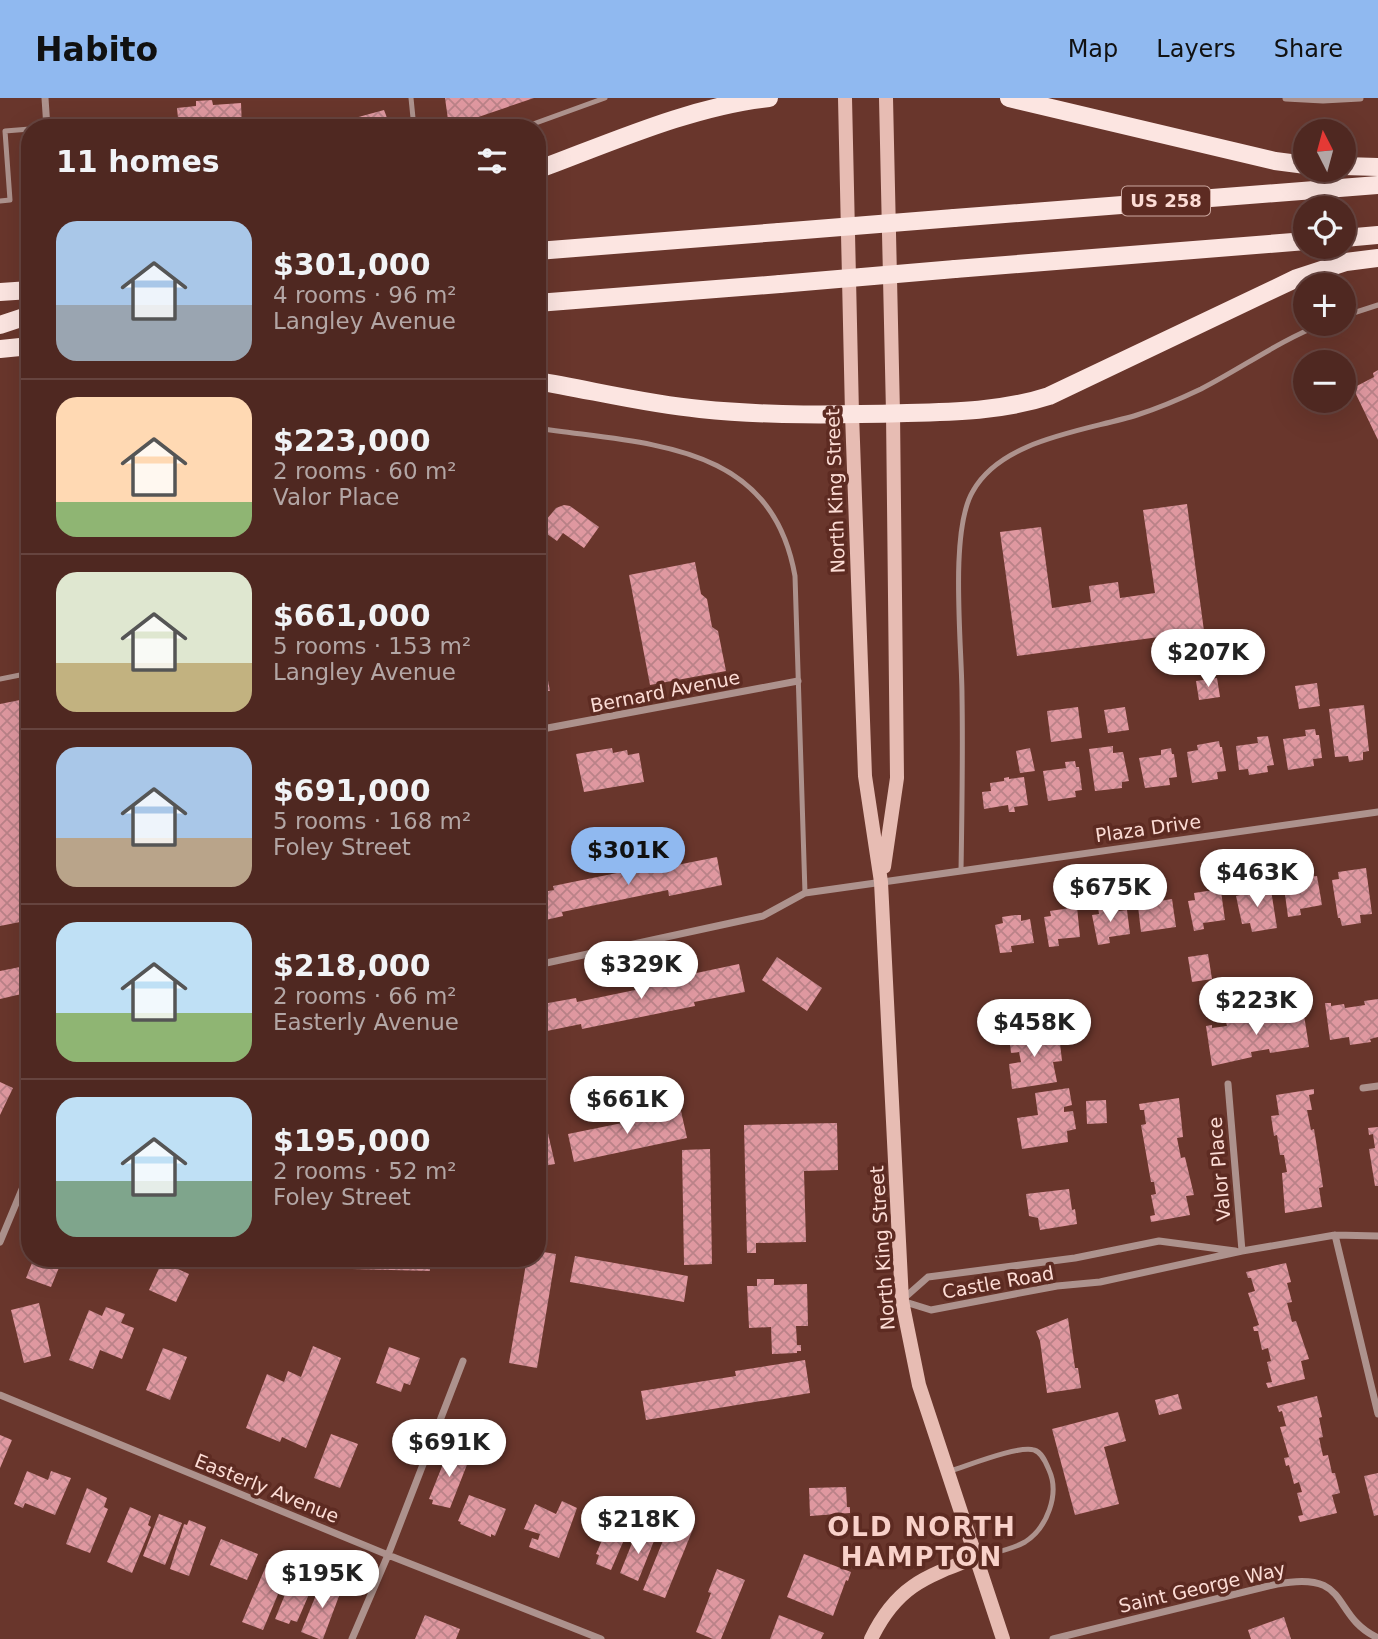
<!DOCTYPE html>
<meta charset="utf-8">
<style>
body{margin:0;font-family:"DejaVu Sans",sans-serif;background:#59342e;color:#f1f3f6;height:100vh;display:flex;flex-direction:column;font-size:26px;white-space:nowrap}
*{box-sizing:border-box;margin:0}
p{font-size:23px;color:#b3a6a5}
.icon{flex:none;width:38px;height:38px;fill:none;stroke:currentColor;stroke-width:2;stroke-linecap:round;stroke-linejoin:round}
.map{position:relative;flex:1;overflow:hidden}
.drawer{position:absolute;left:21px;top:21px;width:525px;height:1148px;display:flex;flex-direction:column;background:#4f2821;border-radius:28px;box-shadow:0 7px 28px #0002,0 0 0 2px #66443f}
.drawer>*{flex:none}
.needle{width:46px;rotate:354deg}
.tools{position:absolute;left:1293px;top:21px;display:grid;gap:14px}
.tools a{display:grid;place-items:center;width:63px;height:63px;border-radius:50%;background:#4f2821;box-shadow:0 7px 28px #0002,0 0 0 2px #66443f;font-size:35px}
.price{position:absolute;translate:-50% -60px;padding:0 16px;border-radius:24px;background:#fff;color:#222;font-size:23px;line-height:46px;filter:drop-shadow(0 2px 4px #0008)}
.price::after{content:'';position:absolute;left:50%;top:42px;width:21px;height:16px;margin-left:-10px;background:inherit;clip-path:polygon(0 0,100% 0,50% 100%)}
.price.current{background:#90b9f0;color:#111}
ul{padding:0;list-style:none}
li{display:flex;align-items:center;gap:21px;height:175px;padding:0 35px}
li+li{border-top:2px solid #66443f}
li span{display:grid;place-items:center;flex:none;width:196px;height:140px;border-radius:21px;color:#555}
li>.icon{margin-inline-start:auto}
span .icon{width:84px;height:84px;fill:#fffc;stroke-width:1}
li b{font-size:30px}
h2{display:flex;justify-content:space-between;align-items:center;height:84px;padding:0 35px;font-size:30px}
header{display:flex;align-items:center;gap:42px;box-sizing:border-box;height:98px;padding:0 35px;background:#90b9f0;color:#111}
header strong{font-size:33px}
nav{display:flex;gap:38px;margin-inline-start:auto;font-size:24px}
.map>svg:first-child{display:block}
.building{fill:url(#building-cross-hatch)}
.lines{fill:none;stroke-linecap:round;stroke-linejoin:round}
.lane{stroke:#ad928d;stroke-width:5}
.street{stroke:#ad928d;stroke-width:7}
.secondary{stroke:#e7bcb3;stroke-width:14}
.primary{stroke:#fce5e1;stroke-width:18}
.primary-bridge{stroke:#fce5e1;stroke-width:18}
.labels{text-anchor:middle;stroke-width:7;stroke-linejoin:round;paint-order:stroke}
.shield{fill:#5d2b22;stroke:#cca79f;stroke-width:2}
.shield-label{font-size:18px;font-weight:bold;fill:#fcdcd5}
.street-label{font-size:19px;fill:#fcdcd5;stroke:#5d2b22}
.district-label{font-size:26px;font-weight:bold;letter-spacing:2px;fill:#f8d1c9;stroke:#5d2b22}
</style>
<header>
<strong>Habito</strong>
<nav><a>Map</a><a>Layers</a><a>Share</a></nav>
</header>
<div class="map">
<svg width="1378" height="1541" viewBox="0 0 1378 1541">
<defs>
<pattern id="building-cross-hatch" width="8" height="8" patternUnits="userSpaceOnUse" patternTransform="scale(1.75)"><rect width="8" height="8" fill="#df98a0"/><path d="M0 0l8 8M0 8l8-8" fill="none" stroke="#ba8288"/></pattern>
</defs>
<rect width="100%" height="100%" fill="#69362c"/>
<path class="building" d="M445,0H534L449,29Z
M212,2L213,7L241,5L242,30H179L177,10L196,8V3Z
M384,12L391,30H322V29Z
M1378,272V342L1353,290L1374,279L1373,275Z
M1187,406L1204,533L1017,558L1000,434L1041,429L1052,510L1091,504L1089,488L1118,484L1120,500L1155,495L1143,412Z
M564,407L570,408L599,429L584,450L563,435L557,443L537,429L543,420L546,422L556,410Z
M695,464L701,496L707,501L712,529L718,533L726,573L650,587L629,477Z
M537,546L541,557H543L550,593H546L548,600L537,602Z
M1217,580L1220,599L1199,602L1196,583Z
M1317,585L1320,608L1299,611L1295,588Z
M30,600V822L0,828V606Z
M1364,607L1369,653L1363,654V662L1349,664L1348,658L1335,659L1329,611Z
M1078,609L1082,640L1051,644L1047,613Z
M1125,609L1129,632L1108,635L1104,612Z
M1315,631L1316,637H1319L1322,660L1313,661L1314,668L1288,672L1283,641L1306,638L1305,632Z
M1268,638L1274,667L1267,668L1268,674L1249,677L1248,671L1239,672L1236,648L1258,645L1257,639Z
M1219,643L1220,649H1222L1226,673L1217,674L1218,681L1192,685L1187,654L1198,652L1197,647Z
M1113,648V655L1123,654L1129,683L1122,684V690L1095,693L1089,651Z
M612,650L613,655L627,652L628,657L639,655L644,684L584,694L576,656Z
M1030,650L1035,673L1020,675L1016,653Z
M1171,650L1172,656H1174L1177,679L1169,680L1170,687L1145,690L1139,660L1161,657V652Z
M1075,663L1076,669H1079L1082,692L1075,693L1076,699L1048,703L1043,673L1066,670L1065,664Z
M1009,679V681L1024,679L1028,707L1014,709L1015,714H1009L1008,707L984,711L982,694L991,693L990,685L1004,683V680Z
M717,759L722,787L669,798L668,792L562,814L563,818L537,824V795L554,792L553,788L666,765L667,769Z
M1366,770L1372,816L1360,817L1361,825L1342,828L1340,820H1338L1332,782L1339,781L1338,774Z
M1317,778L1322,807L1300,811L1301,817L1288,819L1284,789L1292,787L1291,781Z
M1256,787L1261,788L1262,794L1271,792L1277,830L1252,834L1250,825L1242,826L1236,798L1244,796L1243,789Z
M1207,793H1221L1225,822L1203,825L1204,831L1194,833L1188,803L1195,802L1194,795Z
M1149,798V800L1160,799V803L1172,801L1176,829L1141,834L1137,800Z
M1109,808H1118L1119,813L1127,812L1130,836L1109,839L1110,845L1098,847L1092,817L1099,816L1098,809Z
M1077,809L1080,839L1058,841L1059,848L1049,849L1044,819L1051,818L1050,813Z
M1015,817H1021V823L1030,821L1034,845L1011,848L1012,854L1000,855L995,827L1003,825L1002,819Z
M1208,856L1212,881L1192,884L1188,859Z
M777,859L822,890L807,913L762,882Z
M739,866L745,894L694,904L695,908L582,931L581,926L537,935V907L576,900L577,904L688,881L687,877Z
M20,869L26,895L0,901V873Z
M1378,901V939L1370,941L1371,944L1350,947L1349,939L1330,942L1325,905H1331V908L1344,906L1345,910L1365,907L1364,903Z
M1283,915L1284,919L1304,917L1309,949L1270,955L1269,951L1251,954L1252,959L1212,968L1206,928L1212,927V930L1227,928L1226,924Z
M1049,931L1051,946L1060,945L1062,963L1053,964L1057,984L1012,991L1009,966L1021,964L1019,954L1011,955L1009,937Z
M0,984L13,990L0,1017Z
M537,987L555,1066L537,1069Z
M1069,990L1072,1007L1064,1009V1014L1073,1013L1076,1031L1067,1033L1068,1044L1022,1051L1017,1020L1038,1017L1035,995Z
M1314,991V996L1309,997L1312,1012H1307L1311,1032L1314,1031L1320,1069L1323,1089L1319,1090L1322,1109L1285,1115L1282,1075L1287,1074L1284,1057H1280L1277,1037L1274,1038L1271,1018L1279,1017L1276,997Z
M1179,1000L1183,1039L1177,1040L1181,1060L1185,1059L1194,1097L1186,1098L1190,1117L1151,1124L1150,1118L1155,1117L1151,1097L1156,1096L1154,1084H1151L1141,1027L1146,1026L1144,1012H1140L1139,1006Z
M1106,1002L1107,1025L1087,1026L1086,1003Z
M681,1013L687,1040L574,1064L568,1036Z
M837,1025L838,1072L804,1073L806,1144L756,1145V1155H747L744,1027Z
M1378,1029V1088H1375L1369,1051L1375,1050L1373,1036L1369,1037L1368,1030Z
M710,1051L712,1166L684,1167L682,1052Z
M1069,1091L1072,1112L1075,1111L1077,1126L1040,1132L1038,1120L1029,1118L1026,1096Z
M537,1153L556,1156L537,1270L509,1265L527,1160H537Z
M575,1158L688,1178L684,1204L570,1184Z
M34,1160H63L51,1189L26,1180Z
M314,1160H430V1173L313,1170Z
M162,1164L189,1176L176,1204L149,1192Z
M1286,1165L1291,1184L1287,1185L1292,1204L1287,1205L1292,1224L1296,1223L1309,1261L1301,1263L1305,1281L1268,1290L1266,1285L1272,1284L1267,1264L1271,1263L1268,1250L1262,1252L1258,1233H1254L1253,1229L1259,1227L1248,1195L1255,1193L1251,1180H1248L1246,1174Z
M757,1181H774V1187L807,1186L808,1228H796L797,1247H801V1253H797V1255L772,1256L771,1229L749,1230L747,1188H757Z
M39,1205L51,1258L24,1265L11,1212Z
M106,1209L125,1216L121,1225L134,1230L122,1261L100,1252L93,1271L69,1262L89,1212L102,1218Z
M1068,1220L1075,1270H1078L1081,1290L1047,1295L1040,1243L1036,1233Z
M313,1248L341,1260L306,1350L282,1339L280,1344L246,1330L267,1276L284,1284L288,1273L301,1279Z
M389,1249L420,1260L410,1287L404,1285L401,1294L376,1285Z
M163,1250L187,1259L170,1302L146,1292Z
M805,1262L810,1295L646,1322L641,1293L736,1278L735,1273Z
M1178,1296L1182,1311L1159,1317L1155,1302Z
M1317,1298L1322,1319L1319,1320L1323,1339L1319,1340L1323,1358L1328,1357L1332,1375H1335L1340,1395L1332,1397L1337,1415L1300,1424L1298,1418L1303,1417L1297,1395L1302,1394L1299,1384L1294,1386L1289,1367L1286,1368L1284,1360L1289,1359L1280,1329L1286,1328L1282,1313L1279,1314L1277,1308Z
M1118,1314L1126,1343L1104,1349L1119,1406L1075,1417L1052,1331Z
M331,1336L358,1346L340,1390L314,1380Z
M0,1337L12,1342L0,1370Z
M449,1351L470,1359L450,1410L432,1406L433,1402L429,1401Z
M27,1373L48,1382L51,1373L71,1380L55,1417L25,1405L23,1410L14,1406Z
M1378,1375V1417L1374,1418L1364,1378Z
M846,1389L847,1409H850V1415L810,1418L809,1390Z
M87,1390L107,1400L104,1409L108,1411L90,1455L66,1446Z
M469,1397L506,1411L495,1438L491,1436V1439L460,1426L461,1424L458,1423Z
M562,1403L577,1410L559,1460L529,1449L532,1440L538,1442L540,1436L524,1431L535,1406L556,1416Z
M130,1409L151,1418L148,1427L151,1429L132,1475L107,1464Z
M159,1416L182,1425L165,1467L143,1458Z
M189,1422L206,1429L189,1478L170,1471L184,1426L187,1427Z
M671,1423L693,1431L665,1500L643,1492Z
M610,1424L621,1429L623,1425L630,1428L611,1472L596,1466L599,1457L596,1456Z
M636,1435L648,1440L650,1436L656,1438L638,1483L620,1475Z
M221,1441L258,1456L247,1482L210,1467Z
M804,1456L851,1474L848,1483L846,1482L833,1518L787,1499Z
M269,1461L289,1470L263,1532L242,1524Z
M717,1471L745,1482L721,1541H713L696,1534L711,1495L708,1494Z
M295,1472L316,1480L297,1524L291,1522L289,1526L275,1521Z
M322,1482L342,1490L323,1541H319L301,1534Z
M425,1517L460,1531L456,1541H415Z
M779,1517L824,1535L821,1541H770Z
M1284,1519L1291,1541H1251L1248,1532Z"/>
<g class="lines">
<path class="lane" d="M411,0L414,30
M522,30L605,0
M0,103L10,102L5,33L30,31
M1344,218L1378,207
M537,330C646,347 771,342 795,478L805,795
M0,581L30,575
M961,773C962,714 963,656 962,598C962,548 949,433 973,393C1002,341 1085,333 1137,317C1159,310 1180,301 1201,291C1242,270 1279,243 1322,226
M950,1373C967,1368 1019,1347 1034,1352C1042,1354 1046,1365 1049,1372C1060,1396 1047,1430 1025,1444C1011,1452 993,1455 978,1459"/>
<path class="street" d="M45,0L47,30
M1286,0L1323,2L1360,0
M537,632L798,583
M537,867L763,818L805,795L1378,714
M1228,986L1242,1153
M1363,990L1378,988
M1335,1137L1378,1316
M0,1144L30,1072
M902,1202L928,1179L1075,1160L1159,1143L1235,1153
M902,1203L931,1212L1057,1188L1100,1184L1242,1153L1335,1137L1378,1138
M0,1297L388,1457L601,1541
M352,1541L388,1457L463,1263
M1053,1541L1277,1486C1353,1472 1329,1517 1378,1540"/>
<path class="secondary" d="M845,0L852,316L865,678L881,784L902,1203L919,1287L1003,1541
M884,769L897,680L893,315L886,0
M871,1541C896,1489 924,1479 975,1460"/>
<path class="primary" d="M1009,0L1275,63L1306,67
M1344,68L1378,69
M537,72C610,45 692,8 769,0
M954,120L1378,87
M1344,140L1378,137
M537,153L779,134
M955,171L1306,143
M0,194L30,192
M537,205L780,186
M0,227L30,217
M0,251L30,248
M537,283C591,292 646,306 700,311C769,318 838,317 907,315C955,314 1003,313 1049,298L1297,180L1346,164L1378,160"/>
<path class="primary-bridge" d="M779,134L954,120
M780,186L955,171"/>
</g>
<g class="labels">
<rect class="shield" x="1122" y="88.5" width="88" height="29" rx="5"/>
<g class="shield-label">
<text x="1166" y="109">US 258</text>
</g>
<g class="street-label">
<text transform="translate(835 393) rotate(-92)" y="7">North King Street</text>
<text transform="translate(665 593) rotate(-11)" y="7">Bernard Avenue</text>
<text transform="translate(1148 730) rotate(-8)" y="7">Plaza Drive</text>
<text transform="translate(1219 1071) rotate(-95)" y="7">Valor Place</text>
<text transform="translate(882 1150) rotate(-94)" y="7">North King Street</text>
<text transform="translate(998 1184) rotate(-10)" y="7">Castle Road</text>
<text transform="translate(267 1390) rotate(22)" y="7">Easterly Avenue</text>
<text transform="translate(1202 1489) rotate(-13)" y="7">Saint George Way</text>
</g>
<g class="district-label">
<text x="922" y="1438">OLD NORTH<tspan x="922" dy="30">HAMPTON</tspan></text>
</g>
</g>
</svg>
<div class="tools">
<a><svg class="needle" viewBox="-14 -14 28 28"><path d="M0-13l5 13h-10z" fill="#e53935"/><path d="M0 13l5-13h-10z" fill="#b3a6a5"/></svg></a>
<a><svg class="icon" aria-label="locate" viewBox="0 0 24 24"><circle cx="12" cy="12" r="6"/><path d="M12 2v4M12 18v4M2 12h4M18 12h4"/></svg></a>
<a>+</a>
<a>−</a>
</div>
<b class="price" style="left:1208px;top:591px">$207K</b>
<b class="price current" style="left:628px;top:789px">$301K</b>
<b class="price" style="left:1257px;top:811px">$463K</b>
<b class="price" style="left:1110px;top:826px">$675K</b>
<b class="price" style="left:641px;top:903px">$329K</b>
<b class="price" style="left:1256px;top:939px">$223K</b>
<b class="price" style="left:1034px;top:961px">$458K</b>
<b class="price" style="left:627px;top:1038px">$661K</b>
<b class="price" style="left:449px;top:1381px">$691K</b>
<b class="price" style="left:638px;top:1458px">$218K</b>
<b class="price" style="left:322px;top:1512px">$195K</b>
<section class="drawer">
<h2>11 homes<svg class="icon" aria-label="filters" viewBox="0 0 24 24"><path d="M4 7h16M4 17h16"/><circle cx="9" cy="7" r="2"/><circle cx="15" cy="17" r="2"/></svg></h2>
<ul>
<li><span style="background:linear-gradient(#a9c7e8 60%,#9aa5b1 0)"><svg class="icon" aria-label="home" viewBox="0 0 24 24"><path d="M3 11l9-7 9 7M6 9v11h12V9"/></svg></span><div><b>$301,000</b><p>4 rooms · 96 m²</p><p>Langley Avenue</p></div></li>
<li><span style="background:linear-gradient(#ffd9b3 75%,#8fb573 0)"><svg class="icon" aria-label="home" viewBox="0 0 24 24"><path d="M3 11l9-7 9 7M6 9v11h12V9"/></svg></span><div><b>$223,000</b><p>2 rooms · 60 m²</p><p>Valor Place</p></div></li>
<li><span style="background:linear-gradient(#dfe7d0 65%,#c2b280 0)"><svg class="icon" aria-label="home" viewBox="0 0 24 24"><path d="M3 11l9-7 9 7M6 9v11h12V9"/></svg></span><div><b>$661,000</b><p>5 rooms · 153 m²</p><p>Langley Avenue</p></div></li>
<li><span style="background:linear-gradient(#a9c7e8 65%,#b9a48a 0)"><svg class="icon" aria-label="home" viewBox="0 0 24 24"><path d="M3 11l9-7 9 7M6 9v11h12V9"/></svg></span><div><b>$691,000</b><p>5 rooms · 168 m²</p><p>Foley Street</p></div></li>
<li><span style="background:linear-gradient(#bfe0f5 65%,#8fb573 0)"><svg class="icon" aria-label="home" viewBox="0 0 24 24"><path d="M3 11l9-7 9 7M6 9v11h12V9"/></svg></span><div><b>$218,000</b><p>2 rooms · 66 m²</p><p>Easterly Avenue</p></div></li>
<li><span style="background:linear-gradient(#bfe0f5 60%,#7fa58c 0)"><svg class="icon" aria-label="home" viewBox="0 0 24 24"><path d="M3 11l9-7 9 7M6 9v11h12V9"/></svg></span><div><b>$195,000</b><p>2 rooms · 52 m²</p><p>Foley Street</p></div></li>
</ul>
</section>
</div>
